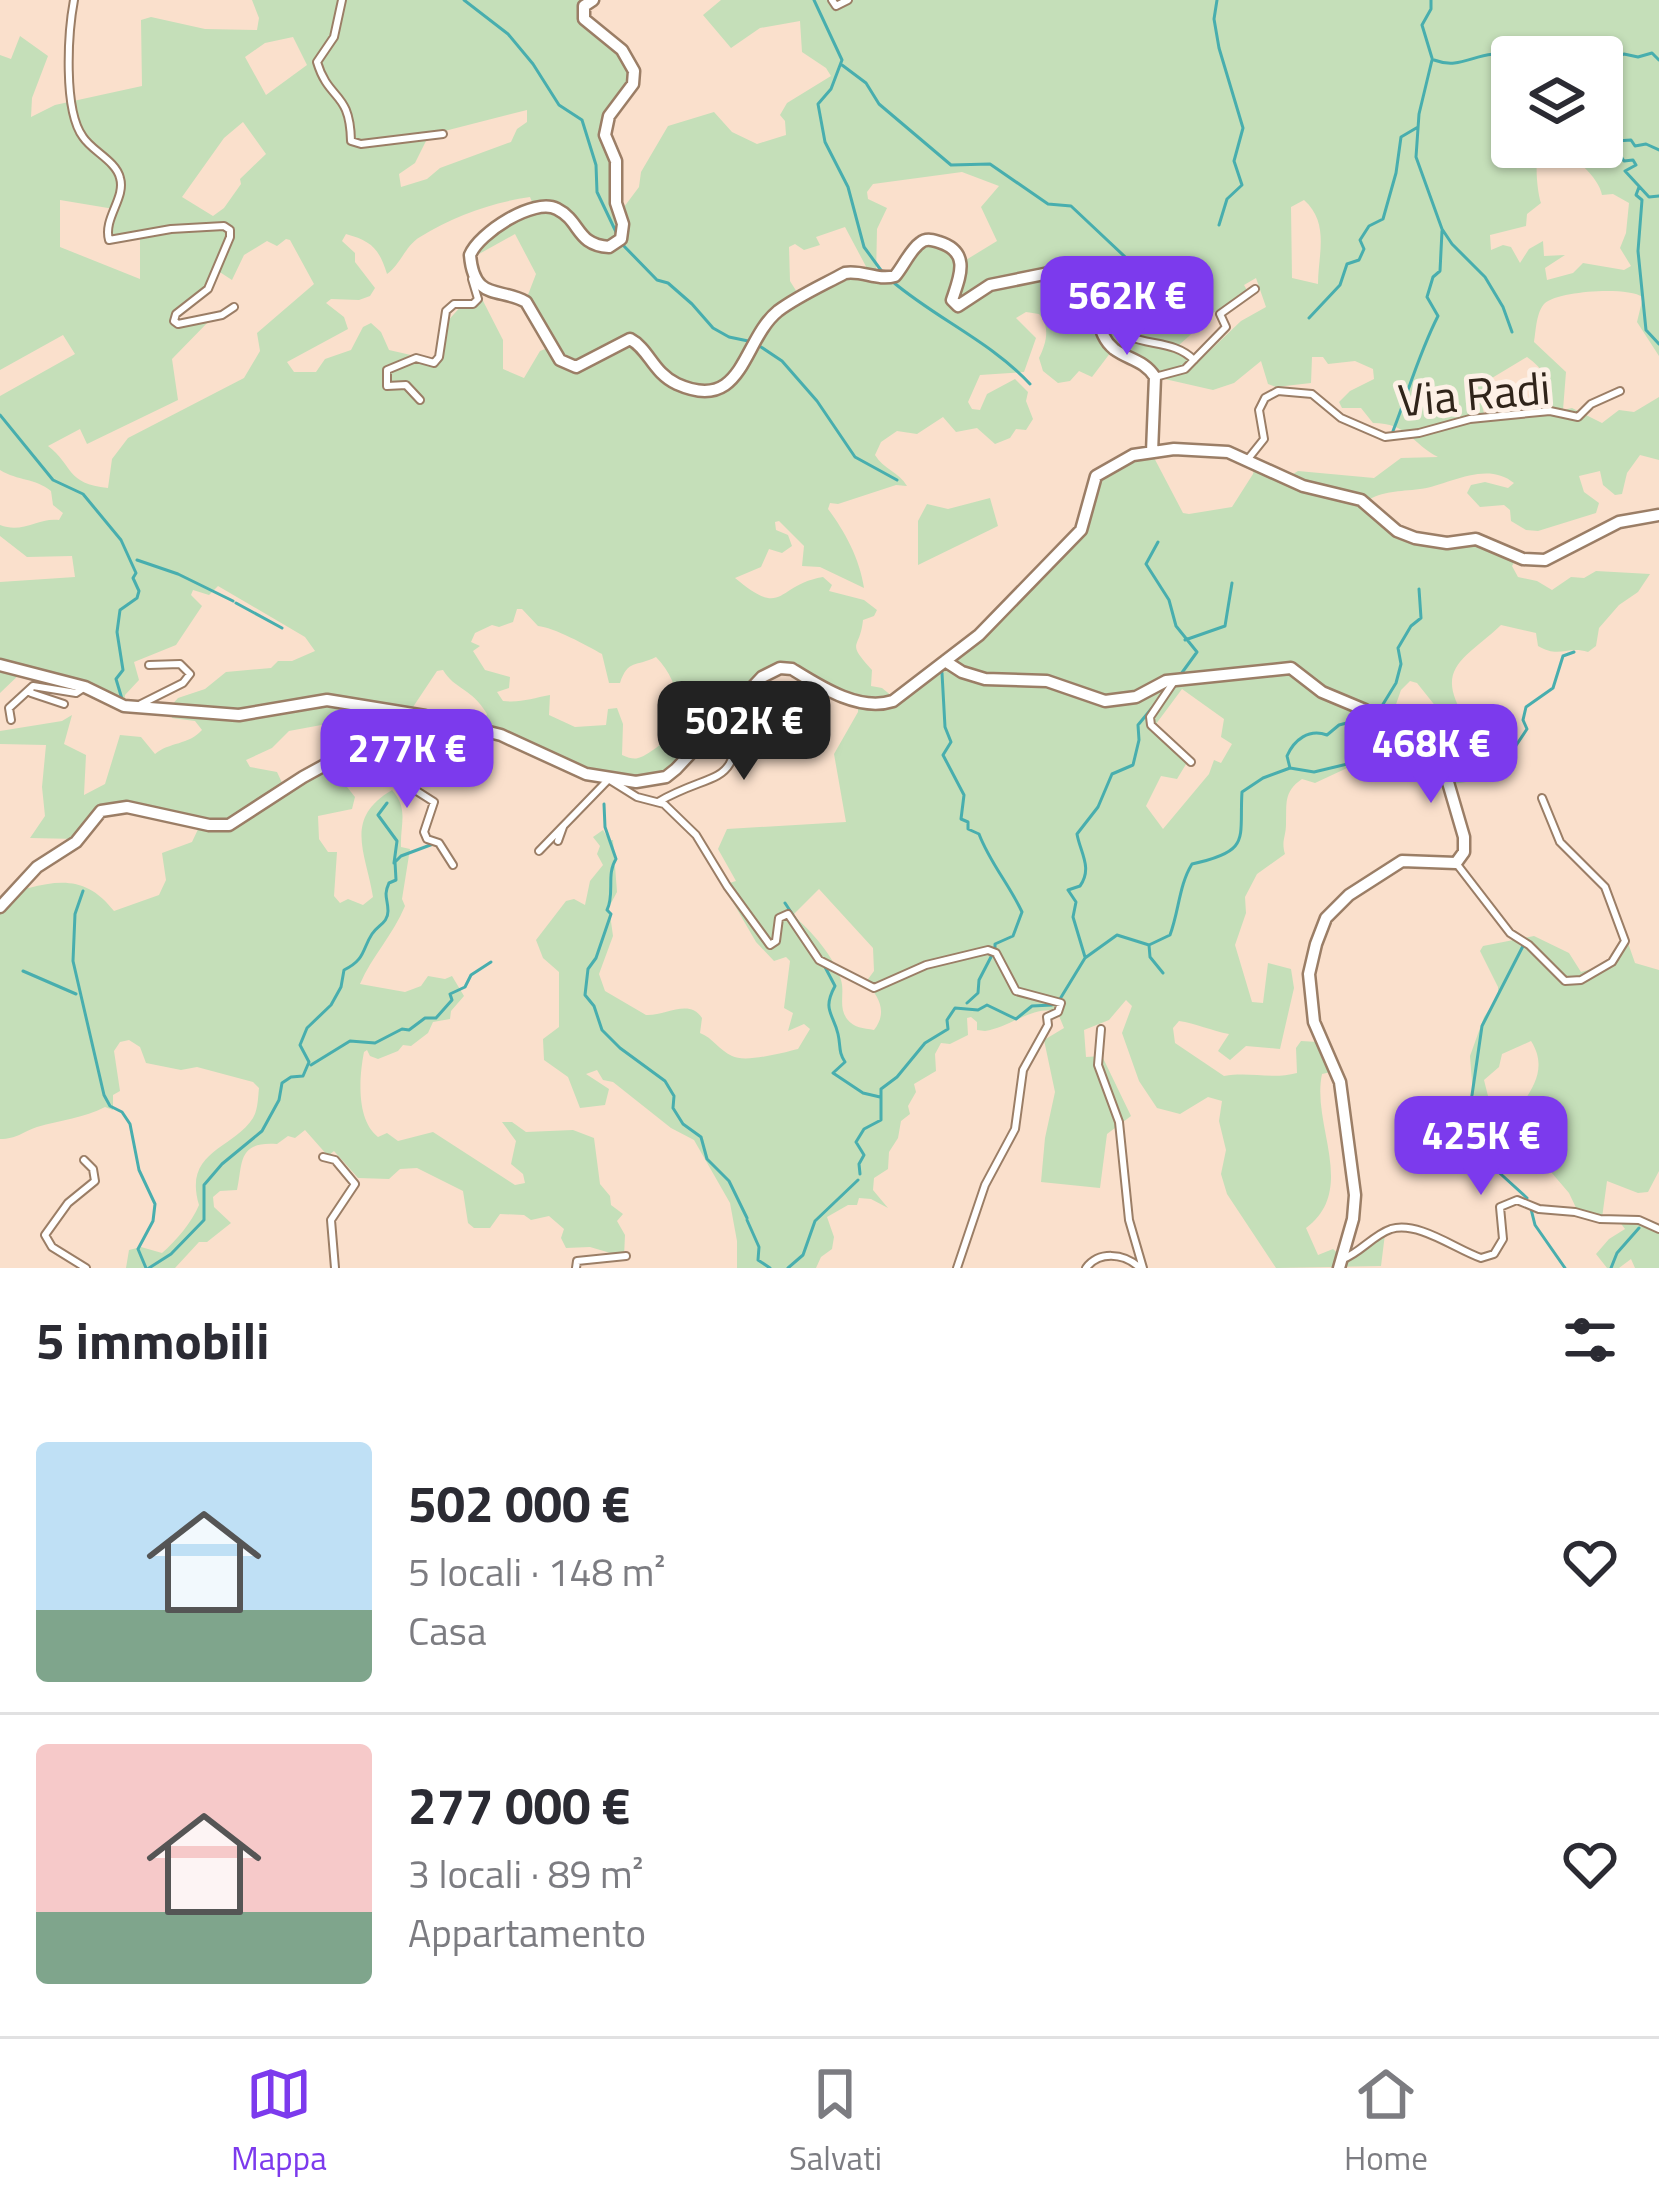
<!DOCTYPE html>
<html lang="it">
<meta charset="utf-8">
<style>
body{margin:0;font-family:"Titillium Web",sans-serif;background:#f2f2f3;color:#2b2b33;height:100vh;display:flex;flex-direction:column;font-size:45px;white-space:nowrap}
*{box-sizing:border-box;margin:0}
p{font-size:39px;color:#7c7c81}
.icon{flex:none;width:66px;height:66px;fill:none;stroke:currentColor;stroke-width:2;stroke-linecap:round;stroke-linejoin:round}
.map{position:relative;height:1268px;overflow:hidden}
.panel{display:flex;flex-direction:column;background:#fff;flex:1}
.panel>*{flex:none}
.buttons{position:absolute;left:1491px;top:36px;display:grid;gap:24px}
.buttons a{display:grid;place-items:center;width:132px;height:132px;border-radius:12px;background:#fff;box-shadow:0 3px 9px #0004;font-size:60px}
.price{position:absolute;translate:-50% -102px;padding:0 27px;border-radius:24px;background:#7c3aed;color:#fff;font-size:39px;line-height:78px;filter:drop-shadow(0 3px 6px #0008)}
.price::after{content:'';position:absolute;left:50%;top:72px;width:36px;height:27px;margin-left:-18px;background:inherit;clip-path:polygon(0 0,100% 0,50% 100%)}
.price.selected{background:#222;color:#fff}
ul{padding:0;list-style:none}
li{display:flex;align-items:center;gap:36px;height:300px;padding:0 36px}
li+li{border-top:3px solid #e1e1e2}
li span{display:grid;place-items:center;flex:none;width:336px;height:240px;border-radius:12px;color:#555}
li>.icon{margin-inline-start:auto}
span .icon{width:144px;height:144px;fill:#fffc;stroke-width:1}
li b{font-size:51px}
h2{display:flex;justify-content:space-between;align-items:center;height:144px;padding:0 36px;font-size:51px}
.tabs{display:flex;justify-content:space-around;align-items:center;height:168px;border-top:3px solid #e1e1e2;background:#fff;font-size:33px;color:#7c7c81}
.tabs a{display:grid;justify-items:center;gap:6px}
.tabs .selected{color:#7c3aed}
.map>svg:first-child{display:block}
.green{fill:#c5dfb9;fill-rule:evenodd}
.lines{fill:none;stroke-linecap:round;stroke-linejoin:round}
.stream{stroke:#48aeae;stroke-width:3}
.street-casing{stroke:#9b7e66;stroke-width:10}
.secondary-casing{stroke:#9b7e66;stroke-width:15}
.street{stroke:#fff;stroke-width:6}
.secondary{stroke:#fff;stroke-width:10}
.labels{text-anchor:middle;stroke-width:10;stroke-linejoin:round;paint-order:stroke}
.street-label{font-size:45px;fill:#30241a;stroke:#fdf0e6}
</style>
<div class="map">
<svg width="1659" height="1268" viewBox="0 0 1659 1268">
<rect width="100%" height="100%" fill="#fae0cc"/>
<path class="green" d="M252,0H587L578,15L628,63L630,80L605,118L618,215L639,187L641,172L668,126L714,112L732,132L757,144L786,135L785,121L780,115L787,103L831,76L826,68L802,52L800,21L760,28L731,48L703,15L721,0H1659V356L1637,322L1643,297C1626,286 1559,291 1545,303C1536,312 1536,331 1534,342L1566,372L1563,410L1572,408L1602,423L1619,410L1634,412L1659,397V460L1640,455L1627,473L1622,494L1615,495L1603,485L1600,471L1579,476L1584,492L1599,503L1596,513L1538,531L1526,530L1511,521L1510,510L1504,505L1480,507L1467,493L1471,485L1485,482L1508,488L1514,483C1486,460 1449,485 1420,489C1398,492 1384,490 1365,502L1402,533L1474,541L1518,556L1512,566L1518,577L1537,581L1552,590L1571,577L1584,578L1596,571L1650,574L1638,592L1619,605L1599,628L1596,646L1588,652C1567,645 1560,659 1538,646L1536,633L1501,625C1463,661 1431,668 1469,724L1476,719L1509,749L1505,756H1476L1466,782L1447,785L1443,772L1428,776L1360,762L1315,783L1302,779C1283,792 1287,804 1286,824C1286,837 1281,841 1285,854L1257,874L1245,897L1246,913L1235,945L1252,1002L1263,1003L1268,963L1291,969L1294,988L1280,1049L1246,1046L1230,1060L1218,1051L1229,1034C1212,1031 1195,1023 1179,1021L1173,1028L1175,1043L1224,1076C1250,1071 1271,1080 1297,1073L1296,1048L1301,1041L1318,1042L1335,1071L1322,1074C1311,1125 1358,1189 1306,1228L1318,1255L1333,1249L1342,1257L1385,1234L1381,1266L1276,1268L1227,1194L1221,1174L1226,1150L1219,1121L1222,1101L1208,1097L1180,1114L1157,1108L1139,1081L1122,1033L1132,1006L1126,1000L1109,1020L1084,1030L1086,1057L1102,1056L1131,1116L1107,1134L1100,1188L1041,1182L1045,1138L1055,1092L1044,1040L1064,1028L1057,1011C1032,1006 1010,1027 985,1031L977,1030V1022L971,1017L967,1018L968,1035L950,1044L941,1043L935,1054L936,1071L914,1084L916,1092L908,1106L910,1114L901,1121L898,1138L889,1152L888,1169L874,1178L873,1190L888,1208L871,1199L859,1198L857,1205H848L827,1217L834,1237L832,1249L821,1257L816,1268H737V1241L730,1203L694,1140L671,1128L613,1082L603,1080L597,1070L586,1074L609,1089L605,1105L580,1108L568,1077L544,1060L543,1039L559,1027V972L543,958L536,940L566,901L574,899L585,905L590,881L603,865L597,854L600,846L593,837L603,830L609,840H613L617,892L609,907L613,936L599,974L605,991L646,1015C666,1016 689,998 702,1018L700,1033C713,1038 719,1050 732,1056C745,1063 782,1053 798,1049L810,1029L804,1024L788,1031L793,1013L784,1008L790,961L786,957L774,961L756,942L723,885L736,881L718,849L727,829L846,822L834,754L858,712V703L791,669L767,675L680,766L647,781L619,783L482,732L487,714C472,688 455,690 443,670L437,671L409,713L370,744L394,760L378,761L370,770L347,774V787L355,797L352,809L318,816L319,839L328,852H337L334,896L340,903L348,899L363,905L373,897C366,852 343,819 392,790C409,809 400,824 401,847L410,849L402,899L405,906C393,935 372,956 360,984L405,992L421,986L428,976L445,979L452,976L464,996L451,1011L450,1019L433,1022L428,1033L411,1046L403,1045L398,1051L378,1059L370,1056L367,1050L364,1052C359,1077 356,1120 378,1137L387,1133L398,1141L433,1132L515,1185L525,1183L523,1174L511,1164L516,1141L502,1122H512L526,1132L573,1130L594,1138L600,1184L610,1196L611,1205L623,1214L617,1221L625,1235L624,1257L590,1247L566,1248L561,1238L564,1229L549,1216L531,1220L524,1215L500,1214L490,1228H474L468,1223L463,1191L417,1168L400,1169L389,1179L358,1178L334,1151L328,1156L305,1130L295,1138L288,1136L277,1144C237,1141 243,1163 237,1190L220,1191L213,1197L214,1207L231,1223L207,1242H199L175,1268H126L129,1250L141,1247L162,1253C176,1241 192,1222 199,1205C183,1151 232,1150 253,1118C258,1110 258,1097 259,1088L253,1082L197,1067L181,1070L146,1063L140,1047L129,1040L120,1042L114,1051L120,1091L113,1095V1110L105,1107C84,1118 61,1120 37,1127C22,1132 17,1139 0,1139V896L7,901L21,885L29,888C65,878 90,880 114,911L159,895L166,880L162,853L192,842L201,823L156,814L105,811L77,839L30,838L45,816L42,787L46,745L0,744V731L62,721L72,715L64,744L86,755L84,795L105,784L120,735L141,737L155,754C169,742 189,745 202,730L195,721L172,718L170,707L178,698L205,689L226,672L271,668L278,661H292L315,651L305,637L218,586L209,595L193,590L191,595L202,606L176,645L134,662L139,680L125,695L124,707L24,670L0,693V582L75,577L72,556L27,557L0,536V525C23,534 39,517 59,520L63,513L53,505L51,491C35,478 18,481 0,470V396L75,354L63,335L0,370V55L11,59L20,36L48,56L32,98L31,117L55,105L142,86L141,20L151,17L205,29L257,30L259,18ZM293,37L307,65L266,95L245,57L265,43ZM1512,57H1602V147H1555C1572,154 1599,177 1602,195L1613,194L1629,203L1626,233L1620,248L1631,266L1624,270L1583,263L1573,273L1547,280L1545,268L1565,255L1544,256L1543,241L1529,249L1520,263L1511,247L1503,245L1491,250L1490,235L1526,226L1527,214L1541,203C1537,191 1534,159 1540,147H1512ZM527,110V122L517,129L511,142L440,168L427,179L401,187L399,174L415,163L429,135ZM243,122L266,154L240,179L241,184L224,208L213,216L182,197L224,138ZM962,172L999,186L981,207L997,241L961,263L938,243L916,247L885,279L876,277L877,229L887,208L868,199L867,192L873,184ZM530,197L534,207L472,245L470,259L515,234L536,274L526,300L550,347L540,351L524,378L503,369V340L481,297L477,304H463L444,325L437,361L389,350L381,332L371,323L363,327L351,350L325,359L316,372H294L287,362L348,329L344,317L326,303L331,299L359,300L370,296L375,288L355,262V253L342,241L346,234C371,241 379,248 387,274C401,264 405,246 420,237C454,216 490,203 530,197ZM60,200L114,209L111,237L140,234V279L60,247ZM1304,200C1330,223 1318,255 1318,284L1292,278L1291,207ZM845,227L870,274L851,271L800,297L790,281L789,247L795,244L804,250L820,245L816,237ZM286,239L290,240L314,284L257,333L260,351L244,378L128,438L112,459L108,488C66,484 73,465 48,446L80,429L87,444L178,400L172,359L211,319L175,328L170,320L206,287L215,269L232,280L244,255L267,241L277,246ZM1256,278L1266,307L1241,321L1199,361L1179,345L1197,329L1194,323L1204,313L1208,316L1248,292L1244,285ZM1026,312L1039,314C1051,327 1046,344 1039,358L1043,371L1058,383L1070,381L1079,371L1092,377L1114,348L1156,377L1213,390L1234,383L1261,361L1268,384L1276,387L1311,383L1312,357H1323L1328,364L1355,361L1373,369L1374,379L1350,391L1339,402L1342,408H1361L1373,423C1408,423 1412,444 1438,457L1401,458L1374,478L1298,471L1285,479L1255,464L1253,474L1232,507L1189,514L1183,513L1150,450L1096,477L1077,536L961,649L898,701L882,688L871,686L872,670C845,640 860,651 863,620L874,616L877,610L864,600L829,591L832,585L823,577C775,585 785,620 735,578L761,567L769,549L782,553L792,546L788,535L776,530L775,522L779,521L804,546L802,566L820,567L864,588C860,559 844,530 828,509L830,503L838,504L896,485L907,486C899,472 883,469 875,455L881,442L897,431L917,434L943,417L956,432L977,428L995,444L1010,438L1016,429L1026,430L1033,419L1026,401L1028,392L1015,379L987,394L980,410L972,409L968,402L980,375L1024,372L1036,338L1016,318ZM1527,357C1548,372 1555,390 1550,415L1486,421L1479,394L1487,381ZM517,609H522L538,626C553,627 588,646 602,654L609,683H620C628,659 636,667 656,657C684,686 688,730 650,752C639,759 635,761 622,755L623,724L617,708L608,709L606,725L575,727L549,715L550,695C533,698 521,703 503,701L497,692L509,688L510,677L485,670L473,651L480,646L471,642L475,633L492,625L499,627L513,622ZM1410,681L1417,683L1465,743L1463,751L1458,755L1443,751L1429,762L1376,717L1394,710L1401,690ZM1182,689L1224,719L1221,737L1232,744L1221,763L1214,760L1209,774L1163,829L1146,806L1161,776L1177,779L1191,756L1156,724ZM332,723L357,747L284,787L277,772L250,767L246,760L272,748L289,731ZM819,889L873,948L874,971L866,982C879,997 888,1012 874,1030C863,1028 854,1028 847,1019C838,1007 845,993 841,980C834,956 811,931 793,915Z
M990,498L998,526L918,565V521L927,504L948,509Z
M1534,936L1569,953L1581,972L1605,965L1620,943H1628L1635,963L1659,970V1171L1648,1192L1638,1193L1607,1181L1602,1218L1578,1212L1569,1193L1508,1122C1527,1097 1551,1072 1531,1041L1502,1054L1499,1067L1484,1080L1488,1096L1484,1101L1473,1095L1470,1056L1484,1017L1498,997V987L1480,951L1483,946Z
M1619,1221L1639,1222L1659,1231V1268H1635L1631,1259L1619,1268H1607L1596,1254L1609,1239L1625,1229Z"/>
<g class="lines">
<path class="stream" d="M464,0L508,34L533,64L559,105L582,120L596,165L597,192L617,234
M814,0L842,60L831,89L818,104L825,142L848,187L864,247L883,273
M1217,0L1214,19L1219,48L1243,128L1234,161L1242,185L1227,199L1219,225
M1431,0V9L1422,25L1432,58
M1432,60L1419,114L1416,157L1442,229L1452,244L1485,277L1503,307L1512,332
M1434,60C1466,72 1478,45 1519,57
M842,65L866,83L879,104L951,165L990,164L1048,204L1071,206L1139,270L1168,289
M1602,66L1624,54L1638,57L1652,53L1659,60
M1602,142L1631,140L1635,146L1646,144L1659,150
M1612,143L1624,161L1633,160L1636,165L1625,171L1649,197L1659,196
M1639,187L1636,195L1642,200L1638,251L1646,330L1659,344
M621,243L657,280L668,283L692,304L713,328L729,337L753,342
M893,282C937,319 991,342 1030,384
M1309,318L1340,285L1347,264L1359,260L1364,249L1360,240L1369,226L1383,219L1396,173L1401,137L1418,127
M761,347L782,361L817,401L855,457L897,480
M0,415L53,480L83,494L121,540L136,573L133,578L139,591L137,598L120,610L117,632L123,670L116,679L122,699
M1393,431C1408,393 1419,353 1438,316L1427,297L1433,277L1440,271L1442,231
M1158,542L1146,564L1169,600L1176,626L1197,652L1181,674
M137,560L178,574L233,601
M236,603L282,628
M1185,640L1225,626L1232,583
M942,673L945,727L951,742L943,755L964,795L961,819L968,822V829L979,834C990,863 1009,884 1022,912L1013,936L995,944V950
M1377,714L1396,683L1401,664L1398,648L1411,626L1421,618L1419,589
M1290,768L1314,772L1364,760L1386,770L1400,769C1413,782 1424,775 1440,771
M1449,774L1453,776L1469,760L1472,749H1495L1501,744L1515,747L1527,729L1523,720L1526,707L1553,688L1563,656L1574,652
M387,803L378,815L397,841L394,863
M604,804L605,827L616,859C606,874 615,895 607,910L611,914L596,958L588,969L585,995L594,1006L602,1030L620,1048L665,1081L674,1096L673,1108L683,1124L701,1137L707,1159L729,1181L747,1218
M83,891L75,914L73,961L104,1095L110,1106L122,1112L130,1124L139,1170L155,1204L153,1221L138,1249L146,1268
M785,903L823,961
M1149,945L1150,957L1163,973
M1523,946L1482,1026L1470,1109L1473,1134L1493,1167L1527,1198
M1085,957L1073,917L1076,902L1068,890L1080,886C1093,868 1080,852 1077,834L1098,807L1112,774L1133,765L1139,740L1138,725L1157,702
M825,967L835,986C822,1010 833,1013 838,1034C841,1047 838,1051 845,1062L833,1073L863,1093L880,1097
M23,971L76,994
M1060,999L1085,958L1117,935L1149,945L1170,935C1179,911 1179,885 1192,864C1252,851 1239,839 1242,792L1263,778L1290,768L1287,756C1294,740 1309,728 1327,735L1339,725L1366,718
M967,1003L978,993L979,980L992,955
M311,1065L350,1041L375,1043L402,1029L409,1030L425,1018H436L452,1000L450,994L465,987L471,975L491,962
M860,1174L859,1164L864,1155L856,1142L864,1129L881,1120V1089L897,1077L925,1043L948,1029L947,1020L955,1008L978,1010L987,1005L1016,1019L1032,1006L1052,1005
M1531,1209L1535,1225L1565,1268
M747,1220L759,1247L758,1260L770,1268
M149,1268L171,1254L204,1220V1185L222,1164L262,1131L279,1100L282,1083L291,1077L303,1076L309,1062L300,1045L307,1028L331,1005L341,987L344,970C366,959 362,949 372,934C378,925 388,923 388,911C388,899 383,896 389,883L396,880L395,862L401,856L433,844
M788,1268L803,1255L815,1221L858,1180
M1611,1268L1617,1253L1639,1228"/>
<defs>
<path id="street" d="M74,0C68,32 63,110 83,137C92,151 116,161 120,178C126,198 103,218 109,240L171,229L224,226L230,230V237L208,289L176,314L174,321L178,324L222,315L234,307
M342,0L334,37L317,62C329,102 350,90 351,141L361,144L443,134
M832,0L836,6L848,0
M1102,316C1132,353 1168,334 1194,360
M1155,377L1185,369L1226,327L1220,314L1255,289
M420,400L406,385L387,386V370L416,358L434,363L439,357L446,311L454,304H473L478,299L472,279
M1248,459L1264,439L1259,410L1265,398L1278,391L1312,394L1341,418L1385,437L1419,433L1470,419L1550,411L1578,417L1591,404L1620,391
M1175,680L1150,717L1151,725L1191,762
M30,689L31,693L64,704
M141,704L183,683L190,674L180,664L149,665
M11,720L9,708L33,686L76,693L82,689
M365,744L401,781L434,802L424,832L427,839L439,843L453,865
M605,777L637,797L664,804L696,835L727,886L770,945L776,941L779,918L788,914L819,960L874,988L926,965L988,950L996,953L1016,991L1061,1003L1058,1012L1047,1017L1048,1025L1023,1070L1015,1129L985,1185L957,1268
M658,802C719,767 740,792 736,704
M558,841L563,827
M539,851L607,781
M1456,863L1510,933L1529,945L1565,981L1581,980L1612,962L1625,941L1605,887L1560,842L1542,798
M1101,1029L1098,1065L1119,1122L1129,1220L1143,1268
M323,1157L335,1160L355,1184L331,1220L335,1268
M84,1160L93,1169L95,1181L68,1203L45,1235L52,1247L86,1268
M1343,1259C1360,1253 1373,1235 1391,1229C1419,1221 1455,1249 1481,1258L1494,1254L1503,1239L1500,1207L1517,1200L1539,1209L1575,1212L1600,1219L1639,1220L1659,1229
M576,1268L577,1261L626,1256
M1086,1268C1099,1251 1123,1253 1139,1267"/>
<path id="secondary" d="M593,0L584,6V19L622,50L634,71L633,84L609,116L605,135L616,161V203L623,224L621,239L609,247C576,245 581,221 557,209C534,197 479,233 470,255C474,302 500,287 526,302L560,360L576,367L630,339C649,349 653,373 677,384C744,414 742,340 778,311C798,296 823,285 845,273C863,270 877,281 895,276C903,267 910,250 920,243C926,238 932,240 939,242C971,252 960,276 952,300L958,306L990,285L1059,271C1110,297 1089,329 1114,349C1129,360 1144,360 1155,377L1152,452
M945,661L962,672L985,679L1047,681L1105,701L1136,697L1166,681L1291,668L1322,692L1365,710L1445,772L1464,837V852L1456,863L1402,861L1349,895L1326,918L1316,944L1309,974L1314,1022L1340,1082L1355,1195L1353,1219L1339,1268
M0,665L85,687L124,706L239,715L327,700L425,716L501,735L586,774L636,782L666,777L676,769L762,677L780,668L792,669C821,687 859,712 893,701L979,635L1081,530L1096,476L1133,455L1174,449L1228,452L1303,486L1361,500L1397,531L1415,538L1447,543L1476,539L1523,559L1545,560L1619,522L1659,515
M0,907L37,867L76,842L101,811L127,807L209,825H229L303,777L416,715"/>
</defs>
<use href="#street" class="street-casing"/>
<use href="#secondary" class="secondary-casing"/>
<use href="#street" class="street"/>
<use href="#secondary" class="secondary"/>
</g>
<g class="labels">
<g class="street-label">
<text transform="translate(1474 394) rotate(-5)" y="16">Via Radi</text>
</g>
</g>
</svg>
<div class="buttons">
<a><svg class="icon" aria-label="layers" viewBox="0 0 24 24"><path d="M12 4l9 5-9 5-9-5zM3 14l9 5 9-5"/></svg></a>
</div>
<b class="price" style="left:1127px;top:358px">562K €</b>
<b class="price selected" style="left:744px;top:783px">502K €</b>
<b class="price" style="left:1431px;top:806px">468K €</b>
<b class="price" style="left:407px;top:811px">277K €</b>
<b class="price" style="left:1481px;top:1198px">425K €</b>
</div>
<section class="panel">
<h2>5 immobili<svg class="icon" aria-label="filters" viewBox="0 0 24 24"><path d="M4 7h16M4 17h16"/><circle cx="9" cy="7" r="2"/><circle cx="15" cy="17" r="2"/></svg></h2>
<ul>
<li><span style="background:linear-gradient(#bfe0f5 70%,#7fa58c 0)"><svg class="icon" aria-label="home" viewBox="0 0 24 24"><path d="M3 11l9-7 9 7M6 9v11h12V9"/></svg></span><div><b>502 000 €</b><p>5 locali · 148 m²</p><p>Casa</p></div><svg class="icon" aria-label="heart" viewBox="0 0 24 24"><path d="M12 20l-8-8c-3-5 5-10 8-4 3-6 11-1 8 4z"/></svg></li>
<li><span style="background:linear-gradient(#f6c9c9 70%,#7fa58c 0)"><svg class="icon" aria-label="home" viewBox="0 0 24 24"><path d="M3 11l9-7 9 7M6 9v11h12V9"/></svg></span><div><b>277 000 €</b><p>3 locali · 89 m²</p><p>Appartamento</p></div><svg class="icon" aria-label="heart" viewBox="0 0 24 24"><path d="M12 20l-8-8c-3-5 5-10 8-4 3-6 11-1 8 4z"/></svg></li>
</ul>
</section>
<nav class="tabs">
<a class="selected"><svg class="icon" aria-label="map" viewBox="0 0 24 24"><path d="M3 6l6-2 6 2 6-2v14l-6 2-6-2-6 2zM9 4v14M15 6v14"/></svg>Mappa</a>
<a><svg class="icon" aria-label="saved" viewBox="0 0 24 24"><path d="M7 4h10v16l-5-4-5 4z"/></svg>Salvati</a>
<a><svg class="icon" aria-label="home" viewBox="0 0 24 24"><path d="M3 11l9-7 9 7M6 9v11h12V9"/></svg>Home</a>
</nav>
